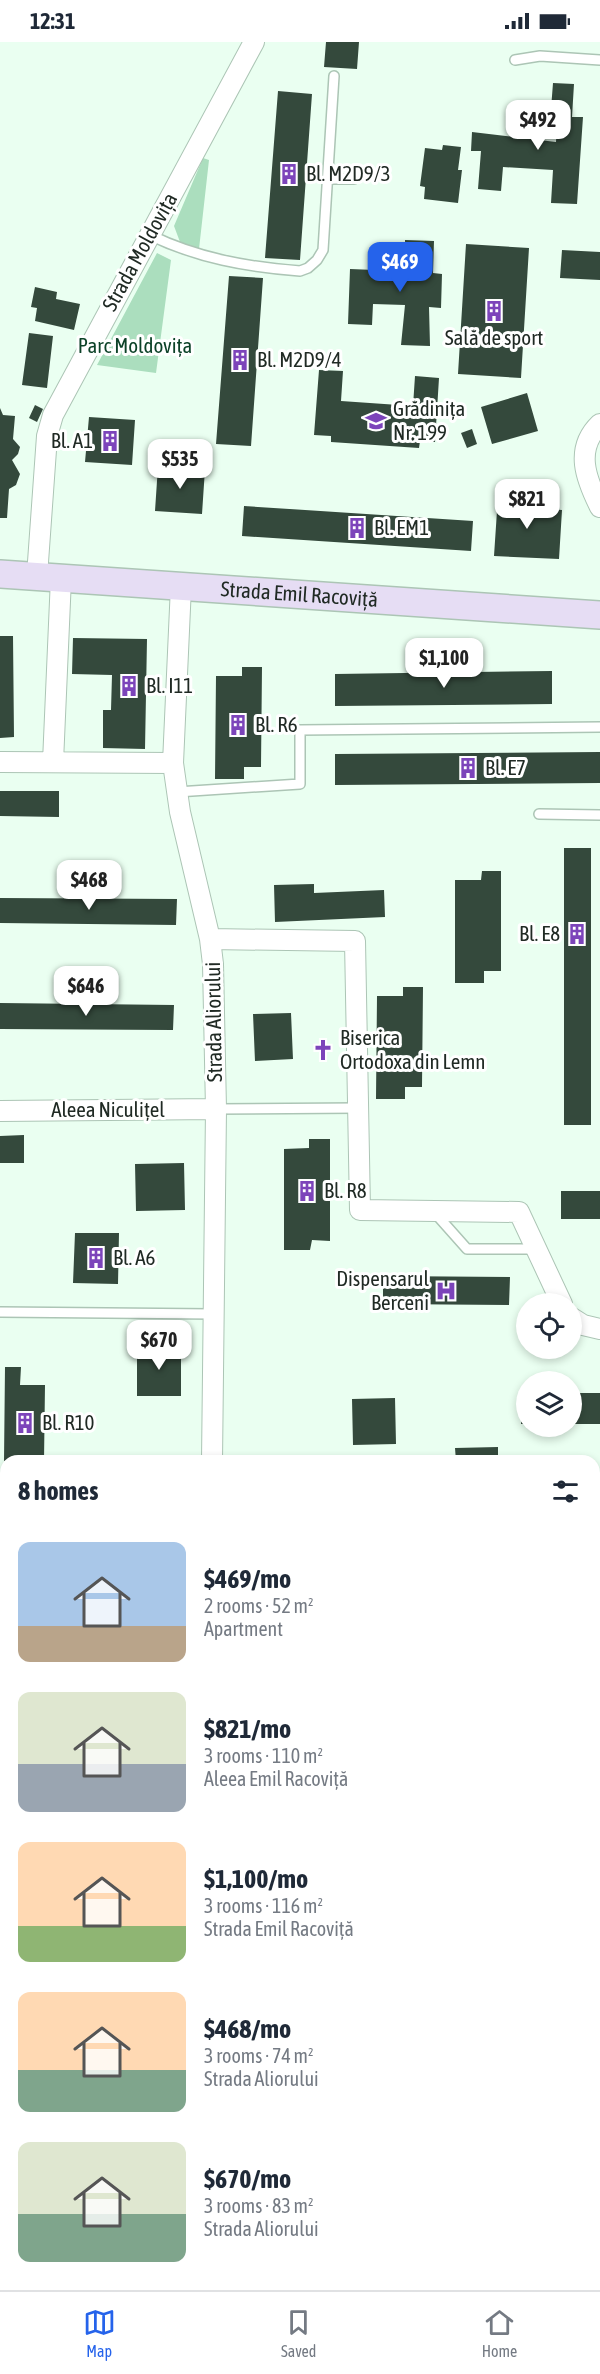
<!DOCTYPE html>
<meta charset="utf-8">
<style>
body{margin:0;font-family:"Asap Condensed",sans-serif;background:#f6f6f7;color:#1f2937;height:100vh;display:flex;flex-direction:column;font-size:22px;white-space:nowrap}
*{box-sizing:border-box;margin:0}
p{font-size:20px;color:#747a83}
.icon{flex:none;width:33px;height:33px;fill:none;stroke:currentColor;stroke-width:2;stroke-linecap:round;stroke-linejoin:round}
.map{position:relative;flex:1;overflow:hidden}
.panel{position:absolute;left:0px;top:1413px;width:600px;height:836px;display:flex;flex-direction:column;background:#fff;border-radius:18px 18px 0 0;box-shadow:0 3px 9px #0003}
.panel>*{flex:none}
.tools{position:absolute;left:516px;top:1251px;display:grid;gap:12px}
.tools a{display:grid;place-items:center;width:66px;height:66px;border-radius:50%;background:#fff;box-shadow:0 3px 9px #0003;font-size:30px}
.price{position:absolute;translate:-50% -51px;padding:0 14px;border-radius:12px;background:#fff;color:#222;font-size:20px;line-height:39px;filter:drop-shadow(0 2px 3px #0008)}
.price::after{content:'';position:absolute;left:50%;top:36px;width:18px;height:14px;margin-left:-9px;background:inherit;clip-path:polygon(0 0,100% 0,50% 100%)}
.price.selected{background:#2563eb;color:#fff}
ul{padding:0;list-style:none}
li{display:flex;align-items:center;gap:18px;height:150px;padding:0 18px}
li span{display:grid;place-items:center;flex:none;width:168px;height:120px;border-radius:12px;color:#555}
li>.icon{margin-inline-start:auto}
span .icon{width:72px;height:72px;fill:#fffc;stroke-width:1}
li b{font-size:26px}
h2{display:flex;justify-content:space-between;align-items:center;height:72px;padding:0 18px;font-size:26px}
.status{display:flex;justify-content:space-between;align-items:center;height:42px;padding:0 30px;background:#fff;direction:ltr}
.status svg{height:16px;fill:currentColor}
.menu{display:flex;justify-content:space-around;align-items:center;height:84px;border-top:2px solid #e0e1e3;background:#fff;font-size:16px;color:#747a83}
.menu a{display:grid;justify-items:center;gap:3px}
.menu .selected{color:#2563eb}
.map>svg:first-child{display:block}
.green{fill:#abdebe}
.building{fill:#34493c}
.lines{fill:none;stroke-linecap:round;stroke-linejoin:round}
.lane-casing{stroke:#acc5b5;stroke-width:12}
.street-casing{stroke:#acc5b5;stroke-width:22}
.secondary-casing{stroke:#acc5b5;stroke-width:30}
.lane{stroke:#fff;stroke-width:9}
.street{stroke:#fff;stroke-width:20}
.secondary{stroke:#e6ddf4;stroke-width:27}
.labels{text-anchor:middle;stroke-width:6;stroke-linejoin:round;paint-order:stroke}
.poi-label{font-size:21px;fill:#202a24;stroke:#fff;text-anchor:start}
.street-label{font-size:21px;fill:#202a24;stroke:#fff}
.park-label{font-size:21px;fill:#0c4228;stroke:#fff}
</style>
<div class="status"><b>12:31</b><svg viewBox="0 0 49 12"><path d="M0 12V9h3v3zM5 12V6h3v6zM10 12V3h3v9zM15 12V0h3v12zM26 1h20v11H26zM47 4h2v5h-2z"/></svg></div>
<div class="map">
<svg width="600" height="2248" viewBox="0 0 600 2248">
<rect width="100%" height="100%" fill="#eafff1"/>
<path class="green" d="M203,116L209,118L199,207L180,200L174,184Z
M157,211L171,218L156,331L97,323Z
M0,1914H6V1955H0Z
M0,2071H6V2137H0Z
M594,2126H600V2197L594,2196Z
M589,2242L600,2243V2248H506L420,2243Z"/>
<path class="building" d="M326,0H359L357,27L324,25Z
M553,41L574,42L572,75H583L577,162L551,161L553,128L503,125L501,149L478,147L481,109H471L472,90L556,100L557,81L550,80Z
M278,49L312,52L300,218L265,216Z
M443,103L461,105L458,128H462L458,161L424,157L425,145L420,144L425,106L442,108Z
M405,198L434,199L433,231L442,232L441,266L429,265L430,304L401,303L405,263L373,262L372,283L348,282L350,227L375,228V238L389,239V229H398L397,239H406Z
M466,202L529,206L521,336L458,332Z
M562,208L600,210V238L560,236Z
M229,234L263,236L251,404L216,402Z
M35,245L57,250L56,257L80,262L74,288L35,279L37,266L31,265Z
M29,291L53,294L47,346L22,343Z
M319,328L343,329L341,359L413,364L415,334L439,336L435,400L420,399L419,406L331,400V394L314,393Z
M527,351L538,389L492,402L481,365Z
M35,363L43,367L37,380L29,376Z
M0,366L3,373L15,374L13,397L20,405L18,412L12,418L20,432L16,443L9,447L7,476H0Z
M89,375L135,378L132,423L85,420Z
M472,387L477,402L467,406L461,391Z
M158,424L205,427L202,472L155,469Z
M498,454L535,457L534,466L562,468L559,517L494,514Z
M244,464L473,479L471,509L242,494Z
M0,594H13L14,695L0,696Z
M73,596L147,597L145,707L103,706V668H111L112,633L72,632Z
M242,625H262L261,725H244V737H215L216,634H242Z
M552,629V662L335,664V632Z
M600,710V741L335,743V712Z
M0,749H59V775L0,774Z
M564,806H591V1083H564Z
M482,829H501V929H484V941H455V838H481Z
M314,842V851L384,848L385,875L275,880L274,843Z
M0,856L177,857L176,883L0,881Z
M403,945H423L422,1045H405V1057H376L377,954H403Z
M0,961L174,963L173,988L0,987Z
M291,971L293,1017L255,1019L253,972Z
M24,1093V1121H0V1094Z
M309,1097H330V1199L312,1198L310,1208H284V1107L309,1106Z
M184,1121L185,1168L136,1169L135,1122Z
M561,1149H600V1177H561Z
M75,1191H119L118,1242L73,1241Z
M383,1234L510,1235L509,1263L383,1262Z
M137,1305H181V1354H137Z
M5,1325H21L20,1343H45L44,1419H4Z
M521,1350H526V1382H521Z
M572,1351H600V1382H572Z
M395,1356L396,1402L353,1403L352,1357Z
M498,1405V1419H456L455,1406Z
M594,1536H600V1566H594Z
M594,1617H600V1654H594Z
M0,1687H6V1812H0Z
M0,1865H6V1891H0Z
M0,2023H6V2052H0Z
M594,2087H600V2118H594Z"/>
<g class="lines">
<defs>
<path id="lane" d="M515,18L540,14L600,18
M327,137H354
M150,193C197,216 247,225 300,229L308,226L317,218L323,208L334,34
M177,750L300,742V688L600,685
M539,772L600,773
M216,1067L358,1066
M435,1171L467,1207H536
M0,1270L213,1272
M594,1497H600
M0,1504L6,1507"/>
<path id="street" d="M600,382C574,407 586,437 600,465
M37,534L47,394L53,373L254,0
M181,544L173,721L180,770L210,897L213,922L216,1067L212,1419
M0,720L173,721
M53,720L61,536
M210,897L355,899L360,1168L519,1170L562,1262
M0,1069L216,1067
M572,1276L583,1283L600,1287
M594,1599H600
M0,1617L6,1616
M0,1842H6
M0,1979H6
M594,2068H600"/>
<g id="secondary">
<path id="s1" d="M0,532L600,573"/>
<path d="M0,2193L6,2194"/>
<path d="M594,2231H600"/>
<path d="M0,2236L6,2237"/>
<path d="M89,2242L169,2248"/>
</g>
</defs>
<use href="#lane" class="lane-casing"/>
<use href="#street" class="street-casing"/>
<use href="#secondary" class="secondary-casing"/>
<use href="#lane" class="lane"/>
<use href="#street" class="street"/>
<use href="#secondary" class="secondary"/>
</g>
<defs>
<symbol id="building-bare" viewBox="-9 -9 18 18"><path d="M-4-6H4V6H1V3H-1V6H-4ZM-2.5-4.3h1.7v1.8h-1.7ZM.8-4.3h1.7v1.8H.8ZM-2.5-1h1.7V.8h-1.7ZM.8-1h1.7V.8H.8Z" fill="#7c44ba" stroke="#fff" stroke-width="2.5" paint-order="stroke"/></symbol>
<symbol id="school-bare" viewBox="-9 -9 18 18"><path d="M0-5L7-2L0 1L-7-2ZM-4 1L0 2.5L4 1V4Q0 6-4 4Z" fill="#7c44ba" stroke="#fff" stroke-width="2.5" paint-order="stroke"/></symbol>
<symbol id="church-bare" viewBox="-9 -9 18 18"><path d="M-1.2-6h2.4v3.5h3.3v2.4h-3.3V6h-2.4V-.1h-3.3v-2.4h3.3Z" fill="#7c44ba" stroke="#fff" stroke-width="2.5" paint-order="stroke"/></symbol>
<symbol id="hospital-bare" viewBox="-9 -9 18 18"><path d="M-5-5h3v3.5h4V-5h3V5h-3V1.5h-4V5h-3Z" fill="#7c44ba" stroke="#fff" stroke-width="2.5" paint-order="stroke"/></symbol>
</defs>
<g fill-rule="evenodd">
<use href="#building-bare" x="274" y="117" width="30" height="30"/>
<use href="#building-bare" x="479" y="254" width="30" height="30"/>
<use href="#building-bare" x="225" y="303" width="30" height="30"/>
<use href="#school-bare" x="361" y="364" width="30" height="30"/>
<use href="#building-bare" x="95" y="384" width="30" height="30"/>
<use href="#building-bare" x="342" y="471" width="30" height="30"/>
<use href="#building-bare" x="114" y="629" width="30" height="30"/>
<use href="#building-bare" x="223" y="668" width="30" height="30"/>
<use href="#building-bare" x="453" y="711" width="30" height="30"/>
<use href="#building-bare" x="562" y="877" width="30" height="30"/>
<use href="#church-bare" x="308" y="993" width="30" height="30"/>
<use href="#building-bare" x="292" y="1134" width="30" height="30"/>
<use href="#building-bare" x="81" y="1201" width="30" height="30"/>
<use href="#hospital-bare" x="431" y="1234" width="30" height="30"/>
<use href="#building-bare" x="10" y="1366" width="30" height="30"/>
</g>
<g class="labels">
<g class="poi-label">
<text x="306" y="139">Bl. M2D9/3</text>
<text x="494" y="303" text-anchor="middle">Sală de sport</text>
<text x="257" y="325">Bl. M2D9/4</text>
<text x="393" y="374">Grădinița<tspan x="393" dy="24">Nr. 199</tspan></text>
<text x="93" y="406" text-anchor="end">Bl. A1</text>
<text x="374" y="493">Bl. EM1</text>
<text x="146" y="651">Bl. I11</text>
<text x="255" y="690">Bl. R6</text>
<text x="485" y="733">Bl. E7</text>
<text x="560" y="899" text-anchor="end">Bl. E8</text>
<text x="340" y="1003">Biserica<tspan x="340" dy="24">Ortodoxa din Lemn</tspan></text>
<text x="324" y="1156">Bl. R8</text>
<text x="113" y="1223">Bl. A6</text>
<text x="429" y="1244" text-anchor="end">Dispensarul<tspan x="429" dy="24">Berceni</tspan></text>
<text x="42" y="1388">Bl. R10</text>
</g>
<g class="street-label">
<text transform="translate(140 210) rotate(-61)" y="7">Strada Moldovița</text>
<text dy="7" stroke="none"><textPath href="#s1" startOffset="300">Strada Emil Racoviță</textPath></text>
<text transform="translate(214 980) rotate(-91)" y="7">Strada Aliorului</text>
<text x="108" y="1075">Aleea Niculițel</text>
</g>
<g class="park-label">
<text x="135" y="311">Parc Moldovița</text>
</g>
</g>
</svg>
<div class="tools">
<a><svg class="icon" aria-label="locate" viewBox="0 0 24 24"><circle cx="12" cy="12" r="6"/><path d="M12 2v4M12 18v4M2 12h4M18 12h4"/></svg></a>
<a><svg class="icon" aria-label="layers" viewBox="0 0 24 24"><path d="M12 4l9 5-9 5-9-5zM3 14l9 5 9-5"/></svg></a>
</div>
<b class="price" style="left:538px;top:109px">$492</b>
<b class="price selected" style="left:400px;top:251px">$469</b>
<b class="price" style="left:180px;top:448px">$535</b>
<b class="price" style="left:527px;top:488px">$821</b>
<b class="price" style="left:444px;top:647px">$1,100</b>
<b class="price" style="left:89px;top:869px">$468</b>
<b class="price" style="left:86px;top:975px">$646</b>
<b class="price" style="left:159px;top:1329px">$670</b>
<section class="panel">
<h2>8 homes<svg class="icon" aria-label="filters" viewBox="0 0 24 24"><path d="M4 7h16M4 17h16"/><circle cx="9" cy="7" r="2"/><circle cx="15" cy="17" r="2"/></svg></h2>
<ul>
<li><span style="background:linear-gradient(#a9c7e8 70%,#b9a48a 0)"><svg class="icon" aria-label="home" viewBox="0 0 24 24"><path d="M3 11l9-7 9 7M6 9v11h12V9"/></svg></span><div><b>$469/mo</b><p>2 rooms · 52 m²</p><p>Apartment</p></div></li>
<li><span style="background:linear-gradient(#dfe7d0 60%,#9aa5b1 0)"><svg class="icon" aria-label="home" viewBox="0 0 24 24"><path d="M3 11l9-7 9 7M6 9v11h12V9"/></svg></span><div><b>$821/mo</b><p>3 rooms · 110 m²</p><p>Aleea Emil Racoviță</p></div></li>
<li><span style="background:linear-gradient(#ffd9b3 70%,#8fb573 0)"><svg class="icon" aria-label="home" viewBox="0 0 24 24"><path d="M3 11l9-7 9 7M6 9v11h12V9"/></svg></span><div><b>$1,100/mo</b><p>3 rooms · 116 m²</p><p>Strada Emil Racoviță</p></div></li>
<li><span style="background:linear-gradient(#ffd9b3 65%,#7fa58c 0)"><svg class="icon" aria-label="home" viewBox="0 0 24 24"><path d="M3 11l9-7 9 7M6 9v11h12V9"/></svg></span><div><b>$468/mo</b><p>3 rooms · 74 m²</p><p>Strada Aliorului</p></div></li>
<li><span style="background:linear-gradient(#dfe7d0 60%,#7fa58c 0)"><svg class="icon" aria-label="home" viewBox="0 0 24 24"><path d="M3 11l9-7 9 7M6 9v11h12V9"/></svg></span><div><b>$670/mo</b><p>3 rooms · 83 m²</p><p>Strada Aliorului</p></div></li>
</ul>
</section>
</div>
<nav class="menu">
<a class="selected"><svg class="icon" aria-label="map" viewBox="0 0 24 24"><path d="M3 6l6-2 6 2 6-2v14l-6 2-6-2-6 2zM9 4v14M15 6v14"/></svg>Map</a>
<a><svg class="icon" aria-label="saved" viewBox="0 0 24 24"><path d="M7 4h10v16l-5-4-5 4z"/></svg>Saved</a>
<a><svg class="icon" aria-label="home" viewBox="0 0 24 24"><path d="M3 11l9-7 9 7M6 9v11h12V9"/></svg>Home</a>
</nav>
